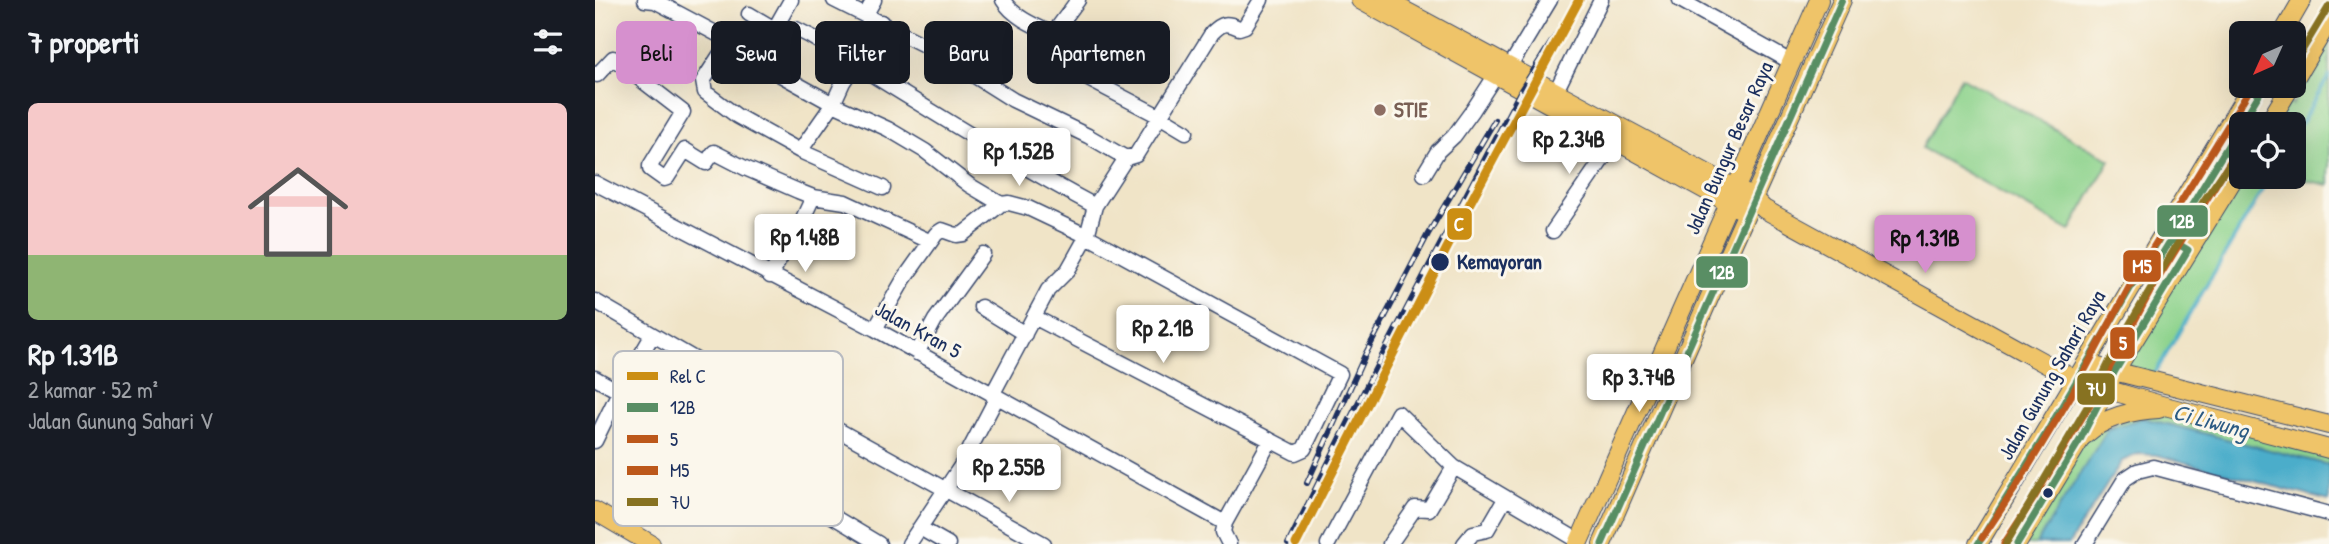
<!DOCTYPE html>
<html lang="id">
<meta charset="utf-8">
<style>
body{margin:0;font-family:"Patrick Hand",sans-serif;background:#20242c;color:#f1f3f6;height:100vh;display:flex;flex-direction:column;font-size:26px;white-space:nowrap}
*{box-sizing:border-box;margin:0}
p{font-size:23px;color:#9ea1a6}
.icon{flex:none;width:38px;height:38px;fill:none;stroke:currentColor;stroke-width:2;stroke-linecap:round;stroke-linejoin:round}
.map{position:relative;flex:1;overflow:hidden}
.drawer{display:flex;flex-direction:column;background:#171b24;width:595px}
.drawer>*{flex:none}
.top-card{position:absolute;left:21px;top:21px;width:665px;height:63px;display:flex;gap:14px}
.needle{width:46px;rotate:225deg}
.fabs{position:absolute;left:1634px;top:21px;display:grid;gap:14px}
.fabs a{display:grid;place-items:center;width:77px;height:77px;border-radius:10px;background:#171b24;box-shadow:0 7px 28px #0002;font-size:35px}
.price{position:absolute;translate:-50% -60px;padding:0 16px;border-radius:7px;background:#fff;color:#222;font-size:23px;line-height:46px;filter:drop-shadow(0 2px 4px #0008)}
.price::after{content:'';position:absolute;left:50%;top:42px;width:21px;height:16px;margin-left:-10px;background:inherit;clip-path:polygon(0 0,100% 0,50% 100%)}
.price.on{background:#d690ce;color:#111}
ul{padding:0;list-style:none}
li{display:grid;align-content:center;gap:14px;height:371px;padding:0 28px}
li+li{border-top:2px solid #363941}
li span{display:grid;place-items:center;height:217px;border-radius:10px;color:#555}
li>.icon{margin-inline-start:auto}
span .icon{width:126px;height:126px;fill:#fffc;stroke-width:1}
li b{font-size:30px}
h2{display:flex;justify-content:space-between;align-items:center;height:84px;padding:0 28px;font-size:30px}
.chip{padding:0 24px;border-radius:10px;background:#171b24;box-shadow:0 7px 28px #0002;font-size:24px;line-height:63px}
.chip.on{background:#d690ce;color:#111}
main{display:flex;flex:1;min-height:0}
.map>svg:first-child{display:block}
.green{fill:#8ed38d;stroke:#548176;stroke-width:2}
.water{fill:#4badca;stroke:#336e94;stroke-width:2}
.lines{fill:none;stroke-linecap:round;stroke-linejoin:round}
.stream{stroke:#4badca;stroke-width:3.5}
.minor-casing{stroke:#3b4a6e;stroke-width:17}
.major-casing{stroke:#3b4a6e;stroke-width:20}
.minor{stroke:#fff;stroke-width:14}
.major{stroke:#efc469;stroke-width:18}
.rail-casing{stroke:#1b2f5e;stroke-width:6}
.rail{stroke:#fbf7ec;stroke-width:3.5;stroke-dasharray:10;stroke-linecap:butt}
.bus-1-casing{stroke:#fbf7ec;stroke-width:12}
.bus-2-casing{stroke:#fbf7ec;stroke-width:12}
.bus-3-casing{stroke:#fbf7ec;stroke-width:12}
.bus-4-casing{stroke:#fbf7ec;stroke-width:12}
.bus-1{stroke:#598e64;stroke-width:7}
.bus-2{stroke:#bc581a;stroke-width:7}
.bus-3{stroke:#bc581a;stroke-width:7}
.bus-4{stroke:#877221;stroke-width:7}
.rail-1-casing{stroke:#fbf7ec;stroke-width:14}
.rail-1{stroke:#cb8e13;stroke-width:9}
.education-dot{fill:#8d6e63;stroke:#fbf7ec;stroke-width:2.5}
.stop-dot{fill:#1b2f5e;stroke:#fbf7ec;stroke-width:2.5}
.labels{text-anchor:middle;stroke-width:6;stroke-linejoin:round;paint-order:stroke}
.education-label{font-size:21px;font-weight:bold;fill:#785e54;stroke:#fbf7ec;text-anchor:start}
.street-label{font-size:21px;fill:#1b2f5e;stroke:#fbf7ec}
.stop-label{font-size:21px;font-weight:bold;fill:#1b2f5e;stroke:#fbf7ec;text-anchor:start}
.water-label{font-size:23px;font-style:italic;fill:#2c5b84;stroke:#fbf7ec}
.key{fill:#fbf7ec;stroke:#b8bbc1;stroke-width:2}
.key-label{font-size:19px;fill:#1b2f5e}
.line-badge{stroke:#fbf7ec;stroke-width:2.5}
.badge-label{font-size:19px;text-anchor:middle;font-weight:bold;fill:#fff}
</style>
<main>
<section class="drawer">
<h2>7 properti<svg class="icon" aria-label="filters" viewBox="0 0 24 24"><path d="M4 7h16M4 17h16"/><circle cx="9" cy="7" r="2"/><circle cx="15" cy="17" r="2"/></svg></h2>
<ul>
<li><span style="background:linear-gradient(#f6c9c9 70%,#8fb573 0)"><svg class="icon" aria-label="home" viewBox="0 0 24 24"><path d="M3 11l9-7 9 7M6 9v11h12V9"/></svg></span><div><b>Rp 1.31B</b><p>2 kamar · 52 m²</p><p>Jalan Gunung Sahari V</p></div></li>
</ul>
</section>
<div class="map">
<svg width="1734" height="544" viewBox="0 0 1734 544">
<rect width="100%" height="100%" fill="#fbf7ec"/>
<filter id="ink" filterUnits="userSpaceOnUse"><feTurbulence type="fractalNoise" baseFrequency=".0143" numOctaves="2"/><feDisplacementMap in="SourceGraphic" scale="14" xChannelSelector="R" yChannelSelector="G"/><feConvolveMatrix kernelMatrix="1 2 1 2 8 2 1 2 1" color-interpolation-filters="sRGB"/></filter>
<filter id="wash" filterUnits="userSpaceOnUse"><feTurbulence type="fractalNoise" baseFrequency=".00686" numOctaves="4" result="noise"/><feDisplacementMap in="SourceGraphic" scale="28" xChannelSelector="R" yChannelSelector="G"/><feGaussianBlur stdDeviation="1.57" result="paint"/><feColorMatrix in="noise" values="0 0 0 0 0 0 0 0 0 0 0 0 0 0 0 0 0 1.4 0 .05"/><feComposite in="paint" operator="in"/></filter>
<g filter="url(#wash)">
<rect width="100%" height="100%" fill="#f0e4c7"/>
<path class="green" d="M1734,21V185L1709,180L1710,174L1699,159V124H1673L1687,100L1697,105L1724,57L1716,52Z
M1366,77L1515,160L1475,231L1327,148Z
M1647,177H1676L1556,380L1520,371Z
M1548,410L1734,449V465L1549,418L1441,544H1422L1485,440Z"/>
<path class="water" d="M1548,418L1734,465V501L1562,455L1543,454L1527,461L1474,544H1441L1513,429Z"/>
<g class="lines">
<path class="stream" d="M1699,135L1734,76
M1559,375L1675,177"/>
</g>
</g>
<g filter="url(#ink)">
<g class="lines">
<defs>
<path id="minor" d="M50,0L60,1L124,35L164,63L238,104L293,129L330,151L374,185L406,204
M239,0L337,49L418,100L493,136L531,158
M408,0C418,17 440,26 458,34
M1085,0L1196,62
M154,14L188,34L201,29L215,36C309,94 403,154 500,206
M271,14L279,0
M179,30L196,0
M458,34L469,62L476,70L566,117L591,132
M458,34L483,0
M134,41L108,81L110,92L142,116L205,151
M260,64L248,82L238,104L205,151L288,188
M262,65L286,22
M914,68L955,0
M0,73L2,75L18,58L88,112L55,166V169L69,179L72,178L90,150L111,163L119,152L150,168L203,191L218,197L250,202L334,241
M960,93L1006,0
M829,174L843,151L859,136L878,110L900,76
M0,183L280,329L630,523
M958,231L1020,141
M175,276L204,227L218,197
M0,301L177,404L214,414L449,544
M386,307L430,334
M280,329L309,279L341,234L347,230L361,235L368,234L406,204L414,203L433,208L492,236L745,374L709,449L700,453L439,317
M322,353L340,320L388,254
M0,378L161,468L167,467L202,411
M397,395L453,290L473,270L492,236L500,206L531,158L541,155L617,33C627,23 631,22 644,28L650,26L666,0
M0,441L24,392L57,336
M192,489L284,544
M325,528L353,544
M314,544L366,466L402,397
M634,544L628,532L630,523L675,441
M733,544L803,413L859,467L984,541
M795,544L820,508L834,509L859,467
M869,544L878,533L892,530L910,499
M1490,544L1530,479L1542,471L1558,467L1734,514"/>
<path id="major" d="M765,0L1143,208
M790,0L1158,198L1169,209L1482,381L1570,406L1734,449
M1688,33L1707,0
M1699,80L1734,21
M1673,124L1696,86
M1491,364L1734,425
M1490,435C1509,417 1539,410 1564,409
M0,511L56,544
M983,544L1224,0
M1007,544L1133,255L1247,0
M1383,544C1475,391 1565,238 1657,86
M1422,544L1485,440L1520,371L1647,165"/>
</defs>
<use href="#minor" class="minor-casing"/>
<use href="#major" class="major-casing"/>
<use href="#minor" class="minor"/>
<use href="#major" class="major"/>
<defs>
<path id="rail" d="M712,483L770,355L833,234L900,120
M693,544L776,377L926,90L983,0"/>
</defs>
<use href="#rail" class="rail-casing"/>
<use href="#rail" class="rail"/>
<defs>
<path id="bus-1" d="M1560,266L1669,86
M1007,544L1247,0
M1383,544L1450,435L1567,234L1593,250L1520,371L1485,440L1422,544"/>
<path id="bus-2" d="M1409,544L1439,498L1494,406L1555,292L1647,142"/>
<path id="bus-3" d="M1387,538L1421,487L1476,396L1537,282L1657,86"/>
<path id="bus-4" d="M1699,64L1734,6
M1411,544L1493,405L1523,344L1554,291L1609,200L1647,146"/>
</defs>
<use href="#bus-1" class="bus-1-casing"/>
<use href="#bus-2" class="bus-2-casing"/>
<use href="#bus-3" class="bus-3-casing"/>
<use href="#bus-4" class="bus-4-casing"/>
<use href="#bus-1" class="bus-1"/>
<use href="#bus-2" class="bus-2"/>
<use href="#bus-3" class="bus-3"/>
<use href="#bus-4" class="bus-4"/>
<defs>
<path id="rail-1" d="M701,544L875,203L984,0"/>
</defs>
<use href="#rail-1" class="rail-1-casing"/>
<use href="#rail-1" class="rail-1"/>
</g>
</g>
<circle class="education-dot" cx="785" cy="110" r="7"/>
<g class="stop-dot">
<circle cx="845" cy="262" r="10"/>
<circle cx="1453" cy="493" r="6"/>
</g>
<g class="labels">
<g class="education-label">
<text x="799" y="117">STIE</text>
</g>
<g class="street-label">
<text transform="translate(1134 148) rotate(-66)" y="7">Jalan Bungur Besar Raya</text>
<text transform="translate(323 330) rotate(29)" y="7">Jalan Kran 5</text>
<text transform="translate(1457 375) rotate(-60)" y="7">Jalan Gunung Sahari Raya</text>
</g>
<g class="stop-label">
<text x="862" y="269">Kemayoran</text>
</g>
<g class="water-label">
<text transform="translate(1616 421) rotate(15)" y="8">Ci Liwung</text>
</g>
</g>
<rect x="18" y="351" width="230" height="175" rx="10" class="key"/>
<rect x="32" y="372" width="31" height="8" fill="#cb8e13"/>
<rect x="32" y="403" width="31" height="9" fill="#598e64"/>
<rect x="32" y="435" width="31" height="8" fill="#bc581a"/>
<rect x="32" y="466" width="31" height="9" fill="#bc581a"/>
<rect x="32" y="498" width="31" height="8" fill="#877221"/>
<g class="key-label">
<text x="75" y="383">Rel C</text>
<text x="75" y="414">12B</text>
<text x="75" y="446">5</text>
<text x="75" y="477">M5</text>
<text x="75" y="509">7U</text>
</g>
<g class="line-badge">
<rect x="1561" y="204" width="53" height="34" rx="7" fill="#598e64"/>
<rect x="851" y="207" width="27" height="34" rx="7" fill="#cb8e13"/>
<rect x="1527" y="249" width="40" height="34" rx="7" fill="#bc581a"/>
<rect x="1100" y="255" width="54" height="34" rx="7" fill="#598e64"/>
<rect x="1514" y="326" width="27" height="34" rx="7" fill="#bc581a"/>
<rect x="1481" y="372" width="40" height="34" rx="7" fill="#877221"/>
</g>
<g class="badge-label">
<text x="1587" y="228">12B</text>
<text x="864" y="231">C</text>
<text x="1547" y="273">M5</text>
<text x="1127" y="279">12B</text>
<text x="1528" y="350">5</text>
<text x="1501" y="396">7U</text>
</g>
</svg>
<div class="fabs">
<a><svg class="needle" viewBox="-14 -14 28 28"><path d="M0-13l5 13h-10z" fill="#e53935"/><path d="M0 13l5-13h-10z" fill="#9ea1a6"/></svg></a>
<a><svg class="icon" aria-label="locate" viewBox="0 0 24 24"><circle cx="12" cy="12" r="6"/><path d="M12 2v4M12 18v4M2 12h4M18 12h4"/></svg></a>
</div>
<b class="price" style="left:974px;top:176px">Rp 2.34B</b>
<b class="price" style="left:424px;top:188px">Rp 1.52B</b>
<b class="price" style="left:210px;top:274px">Rp 1.48B</b>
<b class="price on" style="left:1330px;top:275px">Rp 1.31B</b>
<b class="price" style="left:568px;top:365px">Rp 2.1B</b>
<b class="price" style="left:1044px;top:414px">Rp 3.74B</b>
<b class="price" style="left:414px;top:504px">Rp 2.55B</b>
<div class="top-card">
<a class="chip on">Beli</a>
<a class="chip">Sewa</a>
<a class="chip">Filter</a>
<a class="chip">Baru</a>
<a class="chip">Apartemen</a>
</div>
</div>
</main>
